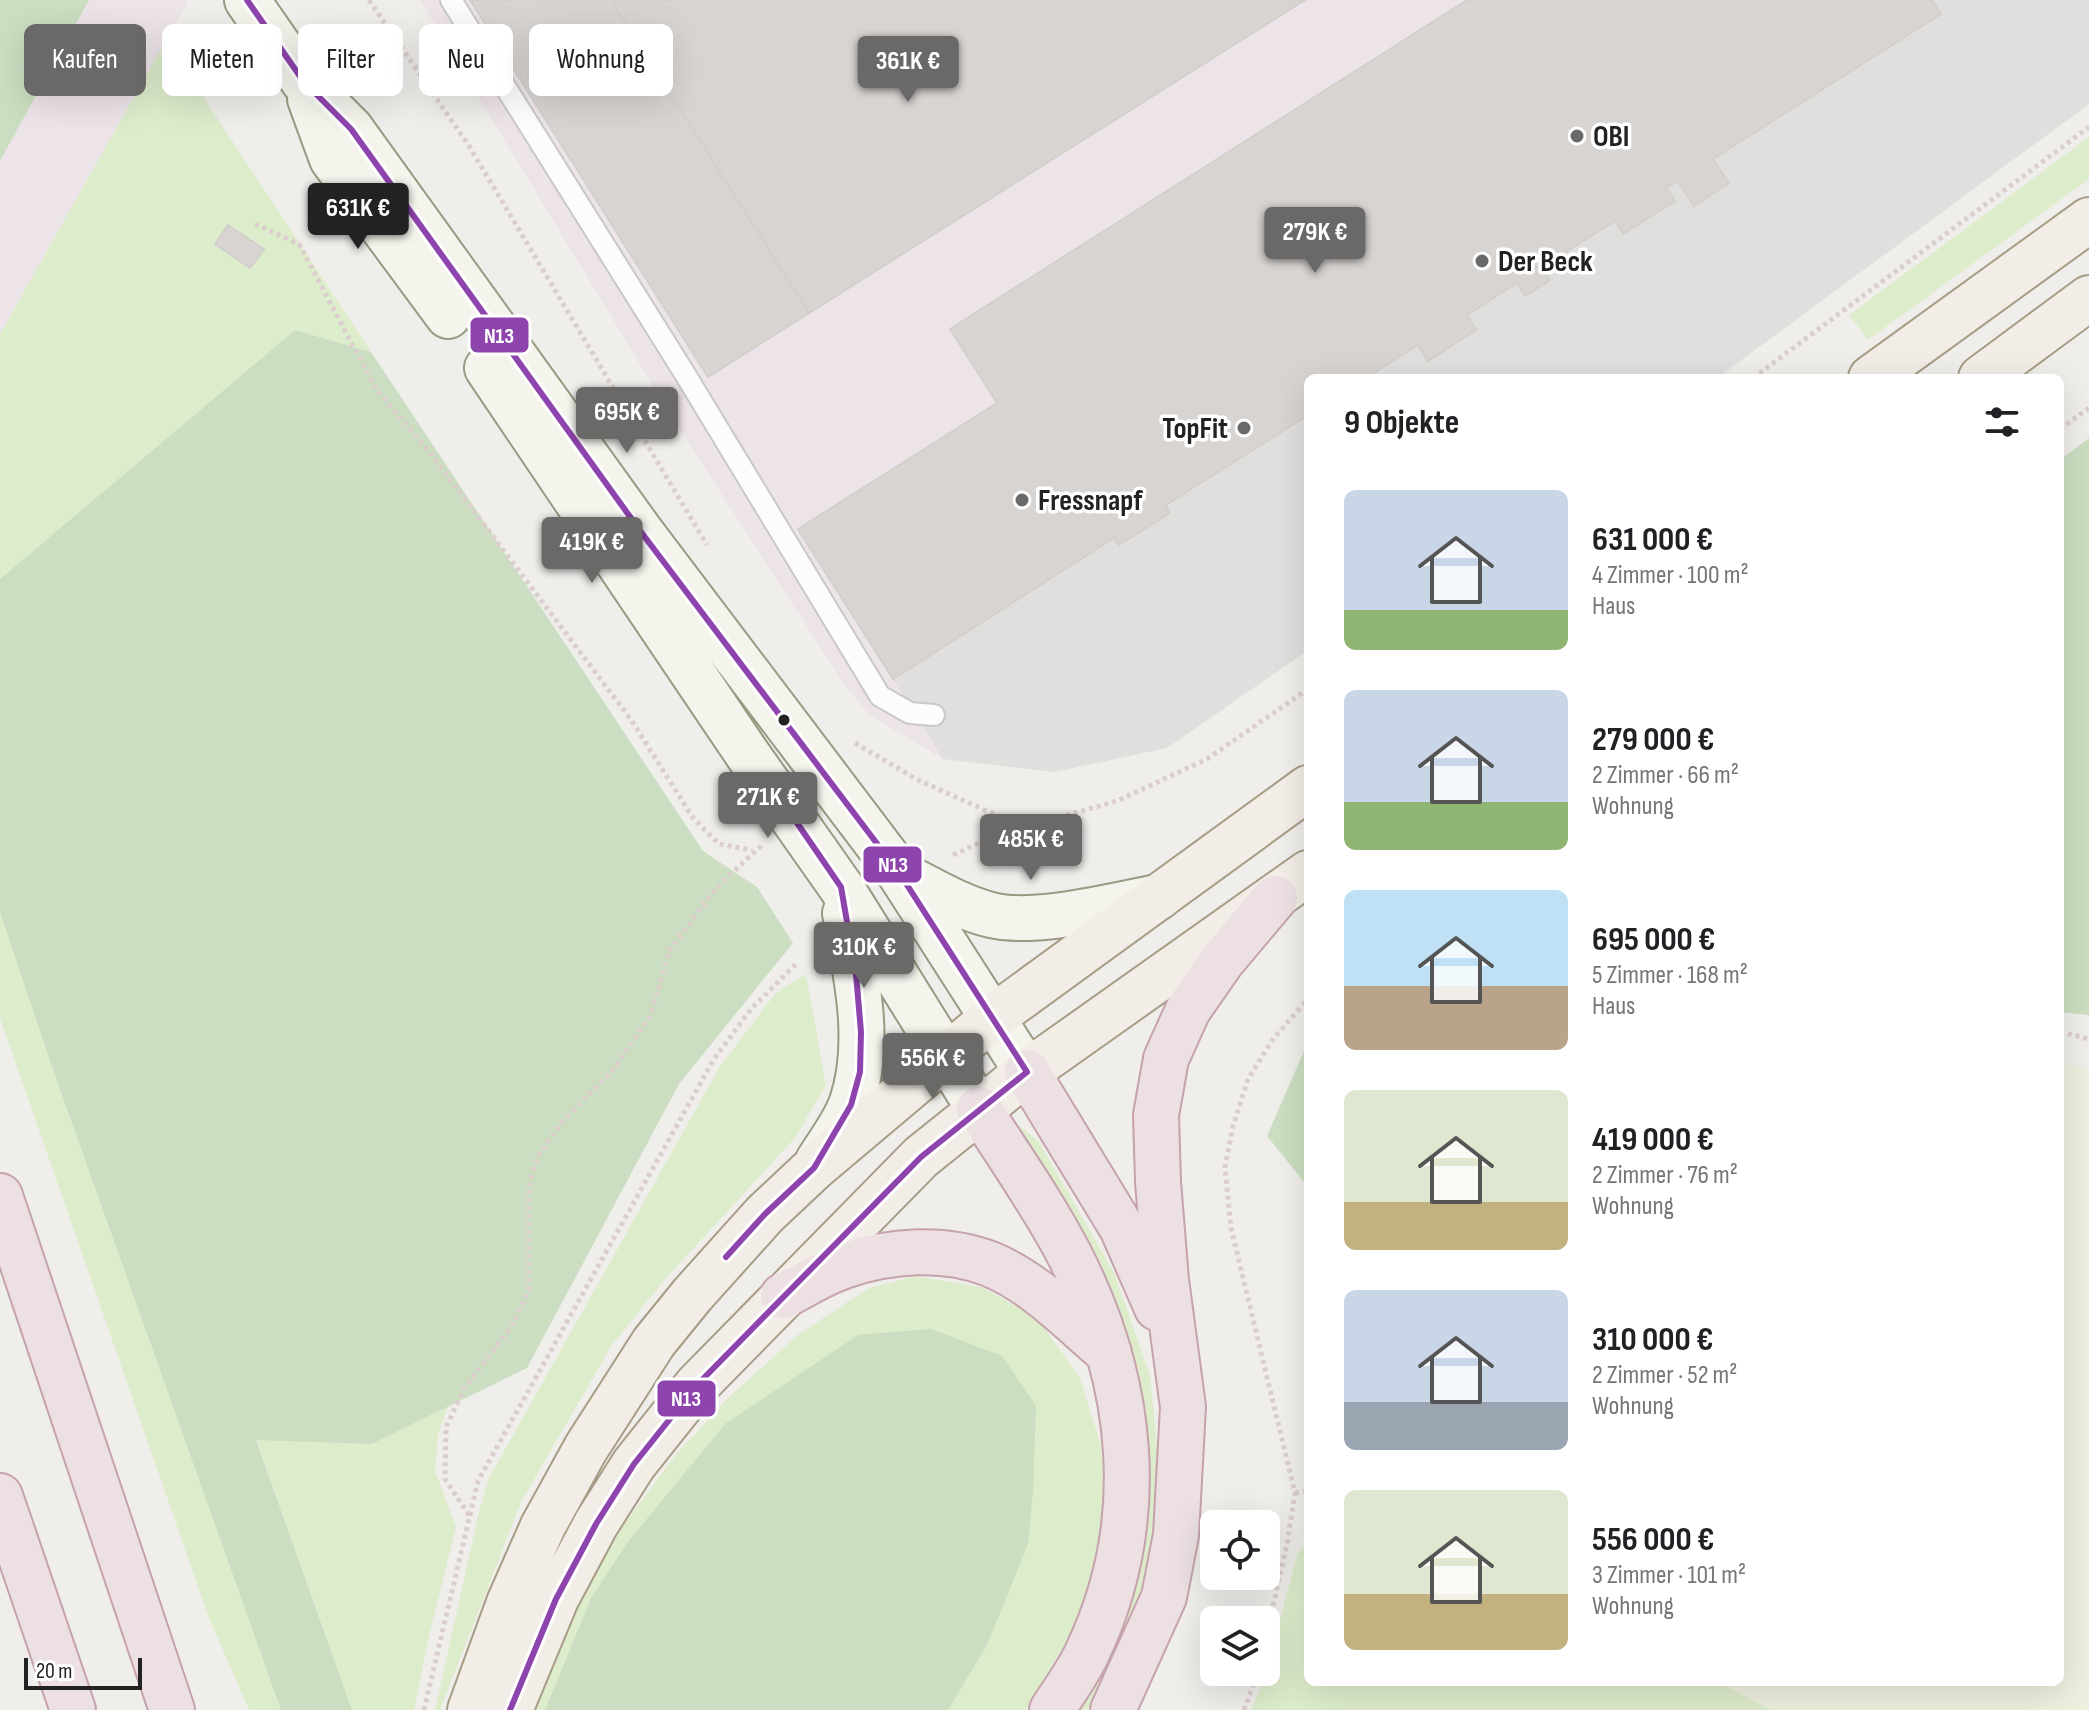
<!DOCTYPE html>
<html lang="de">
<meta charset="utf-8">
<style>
body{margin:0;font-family:"Sofia Sans Condensed",sans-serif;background:#f6f6f6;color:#202124;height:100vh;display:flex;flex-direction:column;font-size:30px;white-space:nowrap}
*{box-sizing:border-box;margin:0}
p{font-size:26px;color:#757577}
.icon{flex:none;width:44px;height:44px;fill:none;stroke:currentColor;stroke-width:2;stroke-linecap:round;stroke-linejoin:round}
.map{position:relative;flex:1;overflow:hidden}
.panel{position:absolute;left:1304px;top:374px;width:760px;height:1312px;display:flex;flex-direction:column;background:#fff;border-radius:12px;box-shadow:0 8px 32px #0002}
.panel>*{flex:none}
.top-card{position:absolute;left:24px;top:24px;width:760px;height:72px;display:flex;gap:16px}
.buttons{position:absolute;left:1200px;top:1510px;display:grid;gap:16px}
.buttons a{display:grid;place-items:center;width:80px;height:80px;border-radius:12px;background:#fff;box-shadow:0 8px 32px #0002;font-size:40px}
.scale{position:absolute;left:24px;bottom:20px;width:118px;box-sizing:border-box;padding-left:8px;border:4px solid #222;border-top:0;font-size:22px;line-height:28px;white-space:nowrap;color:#222;-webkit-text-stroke:6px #fff;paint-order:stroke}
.price{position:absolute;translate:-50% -68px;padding:0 18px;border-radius:8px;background:#6a6968;color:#fff;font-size:26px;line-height:52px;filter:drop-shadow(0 2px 4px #0008)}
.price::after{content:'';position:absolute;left:50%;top:48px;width:24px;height:18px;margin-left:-12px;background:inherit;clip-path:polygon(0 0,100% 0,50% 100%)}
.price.on{background:#222;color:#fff}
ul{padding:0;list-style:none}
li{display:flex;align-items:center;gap:24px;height:200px;padding:0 40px}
li span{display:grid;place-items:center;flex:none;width:224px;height:160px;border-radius:12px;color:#555}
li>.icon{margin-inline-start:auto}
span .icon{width:96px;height:96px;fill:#fffc;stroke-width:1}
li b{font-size:34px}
h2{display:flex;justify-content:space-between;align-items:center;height:96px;padding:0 40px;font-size:34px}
.tag{padding:0 28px;border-radius:12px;background:#fff;box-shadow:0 8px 32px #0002;font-size:28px;line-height:72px}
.tag.on{background:#6a6968;color:#fff}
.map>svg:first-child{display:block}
.industrial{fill:#ede4e9}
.farmland{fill:#efefdf}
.grass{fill:#ddeccb}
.forest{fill:#cbdec1}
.parking{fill:#e0dfde}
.building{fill:#d7d4d2;stroke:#d3d0cc;stroke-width:2}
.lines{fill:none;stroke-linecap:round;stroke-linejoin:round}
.service-casing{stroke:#c9c8c7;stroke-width:24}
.secondary-casing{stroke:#999a82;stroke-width:48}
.primary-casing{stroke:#a79c86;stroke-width:48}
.motorway-casing{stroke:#c5a2ac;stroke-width:48}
.path{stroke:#dccecd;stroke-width:5;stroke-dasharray:4 4;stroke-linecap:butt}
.service{stroke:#fdfcfc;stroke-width:20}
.secondary{stroke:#f4f4ed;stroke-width:44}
.primary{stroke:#f3ede7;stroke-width:44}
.motorway{stroke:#ece0e2;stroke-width:44}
.bus-1-casing{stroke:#fff;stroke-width:12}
.bus-1{stroke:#8e44ad;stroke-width:6}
.poi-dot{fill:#6a6968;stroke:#fff;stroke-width:3}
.bus-dot{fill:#222;stroke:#fff;stroke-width:3}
.labels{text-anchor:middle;stroke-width:7;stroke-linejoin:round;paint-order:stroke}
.poi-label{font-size:30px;font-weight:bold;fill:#222;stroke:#fff;text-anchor:start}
.line-badge{stroke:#fff;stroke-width:3}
.badge-label{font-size:22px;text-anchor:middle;font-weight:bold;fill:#fff}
</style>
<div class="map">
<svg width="2089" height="1710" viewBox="0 0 2089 1710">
<rect width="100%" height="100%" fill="#f0eeeb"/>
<path class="industrial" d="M89,0H189L0,334V161Z
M420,0H2089V104L1717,378H1308V650L1167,748L1054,772L943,759L871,716L847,689L668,411Z"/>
<path class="farmland" d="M2060,1062L2089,1070V1710H1771L1719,1682H2060Z"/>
<path class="grass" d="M166,40L371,352L295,330L0,579V334Z
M2089,137V179L1868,340L1849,315Z
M0,912L52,1067L281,1710H249L209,1618L0,1018Z
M806,974L826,1085L795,1138L666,1278L612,1345L522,1500L440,1710H435L479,1512L489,1478L719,1068L775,994Z
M1018,1124L1039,1142L1114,1273L1150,1375L1161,1484L1142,1594L1099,1693L1087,1710H1074L1148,1470L1017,1136Z
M916,1276L984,1288L1038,1319L1080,1378L1103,1452L1102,1535L1079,1621L1026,1710H948L987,1645L725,1424L627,1543L591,1598L545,1710H531L585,1591L621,1529L674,1457L729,1397L799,1334L867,1289Z
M448,1407L438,1435L435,1471L456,1527L429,1636L414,1710H352L256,1439L372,1444Z
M1308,1540V1682H1719L1771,1710H1251L1264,1680L1298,1552Z"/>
<path class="forest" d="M0,0H89L0,161Z
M295,330L371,352L703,851L757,887L793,943L679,1084L527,1368L372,1444L256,1440L352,1710H281L52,1067L0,912V579Z
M2089,438V1015L2060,1012V460Z
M1308,1042V1187L1267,1136Z
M931,1329L1002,1356L1036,1406L1033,1492L1028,1544L987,1645L948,1710H545L591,1598L627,1543L725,1424L858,1335Z"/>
<path class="parking" d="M1932,0H2089V104L1717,378H1366L1418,345L1429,361L1476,330L1467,315L1517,283L1525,296L1542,267L1615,221L1623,234L1666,188L1678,181L1694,205L1728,184L1713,159L1941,15Z
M1308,415V650L1167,748L1054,772L943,759L893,679L1114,538L1119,545L1170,513L1166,505Z"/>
<path class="building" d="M470,0H611L809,313L708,377Z
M611,0H1305L809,313Z
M1467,0H1932L1941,14L1713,159L1729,183L1694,206L1678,181L1666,188L1675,201L1623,234L1615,221L1542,267L1550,280L1525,296L1517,283L1467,315L1476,330L1428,361L1418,345L1366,378H1308V415L1166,505L1170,513L1119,545L1114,538L893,679L798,529L997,403L950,329Z
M228,225L264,249L250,268L215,244Z"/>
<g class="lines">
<defs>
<path id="service" d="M451,0L685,374L880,696L910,713L934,715"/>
<path id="secondary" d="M247,0L304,82L351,129L641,532L900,874L1027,1072
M310,99L332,159L448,316
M487,368L748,755L841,887L979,1109
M900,874C930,889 959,907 991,915C1036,926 1113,905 1159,897
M818,1161C829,1143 845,1123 852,1102C872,1042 856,974 845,913"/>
<path id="primary" d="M1871,378L2089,220
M1981,378L2089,298
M470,1710L509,1603L543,1526L586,1448L654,1342L693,1294L765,1214L814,1168L992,1018L1308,788
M510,1710L556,1599L596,1524L634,1464L697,1385L921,1157L1027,1072L1308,873"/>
<path id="motorway" d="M1027,1072L1122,1228L1157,1308
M979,1109C1009,1156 1043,1204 1069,1254C1134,1380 1150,1521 1087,1653C1078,1673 1064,1691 1052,1710
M0,1196L172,1710
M783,1296C803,1286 823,1273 844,1266C889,1250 945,1246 990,1264C1035,1282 1073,1323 1109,1353
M0,1496L73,1710
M1113,1710L1164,1597L1176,1535L1183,1407L1166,1280L1158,1182L1156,1115L1166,1059L1188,1010L1222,961L1275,898"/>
</defs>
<use href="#service" class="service-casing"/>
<use href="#secondary" class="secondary-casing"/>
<use href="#primary" class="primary-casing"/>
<use href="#motorway" class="motorway-casing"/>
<path class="path" d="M369,0L469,146L707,545
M255,224L299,244L376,389L427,449L632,721L693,818L719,844L752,850
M1753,378L2089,127
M630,415L660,391
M2060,429L2089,408
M855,743L916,779L1022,827
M953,855L997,835L1117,801L1207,759L1308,689
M2060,1032L2089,1039
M1295,1493L1308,1491
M469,1515L445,1479L446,1427L464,1389L514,1323L529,1289V1187L536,1159L562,1122L612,1071L651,1015L669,951L715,889L763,844
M1266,1637L1287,1544L1295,1493L1231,1228L1225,1167L1233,1126L1248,1079L1273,1039L1308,999
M424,1710L478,1481L714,1059L752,1008L797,963
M1244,1710L1258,1672"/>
<use href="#service" class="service"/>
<use href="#secondary" class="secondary"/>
<use href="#primary" class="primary"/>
<use href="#motorway" class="motorway"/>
<defs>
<path id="bus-1" d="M247,0L304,82L351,129L641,532L900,874L1027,1072L921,1157L697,1385L634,1464L596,1524L556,1599L510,1710
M726,1257L765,1214L814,1168L851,1105L860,1072L861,1032L856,974L841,887L782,801"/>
</defs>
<use href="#bus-1" class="bus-1-casing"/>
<use href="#bus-1" class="bus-1"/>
</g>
<g class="poi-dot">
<circle cx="1577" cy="136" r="8"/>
<circle cx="1482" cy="261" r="8"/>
<circle cx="1244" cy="428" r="8"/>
<circle cx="1022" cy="500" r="8"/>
</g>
<circle class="bus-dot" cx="784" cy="720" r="7"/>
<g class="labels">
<g class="poi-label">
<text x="1593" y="146">OBI</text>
<text x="1498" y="271">Der Beck</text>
<text x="1228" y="438" text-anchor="end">TopFit</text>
<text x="1038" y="510">Fressnapf</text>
</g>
</g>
<g class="line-badge">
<rect x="469" y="316" width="61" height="38" rx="8" fill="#8e44ad"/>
<rect x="862" y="845" width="61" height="39" rx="8" fill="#8e44ad"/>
<rect x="656" y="1379" width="61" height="39" rx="8" fill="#8e44ad"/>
</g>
<g class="badge-label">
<text x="499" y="343">N13</text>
<text x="893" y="872">N13</text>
<text x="686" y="1406">N13</text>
</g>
</svg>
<div class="buttons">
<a><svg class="icon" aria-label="locate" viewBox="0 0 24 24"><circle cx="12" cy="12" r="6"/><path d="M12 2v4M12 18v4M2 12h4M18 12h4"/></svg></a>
<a><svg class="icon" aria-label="layers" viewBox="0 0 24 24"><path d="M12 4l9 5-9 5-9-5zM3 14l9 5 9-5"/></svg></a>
</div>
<div class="scale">20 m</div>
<b class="price" style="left:908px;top:104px">361K €</b>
<b class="price on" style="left:358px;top:251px">631K €</b>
<b class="price" style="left:1315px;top:275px">279K €</b>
<b class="price" style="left:627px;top:455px">695K €</b>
<b class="price" style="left:592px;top:585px">419K €</b>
<b class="price" style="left:768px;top:840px">271K €</b>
<b class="price" style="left:1031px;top:882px">485K €</b>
<b class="price" style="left:864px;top:990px">310K €</b>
<b class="price" style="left:933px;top:1101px">556K €</b>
<div class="top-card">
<a class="tag on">Kaufen</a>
<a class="tag">Mieten</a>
<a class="tag">Filter</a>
<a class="tag">Neu</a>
<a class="tag">Wohnung</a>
</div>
<section class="panel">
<h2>9 Objekte<svg class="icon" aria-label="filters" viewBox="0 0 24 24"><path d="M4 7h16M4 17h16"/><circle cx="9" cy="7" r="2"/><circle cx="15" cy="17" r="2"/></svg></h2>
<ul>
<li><span style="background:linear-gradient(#c9d6e8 75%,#8fb573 0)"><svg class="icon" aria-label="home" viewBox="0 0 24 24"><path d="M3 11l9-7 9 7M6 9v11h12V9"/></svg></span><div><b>631 000 €</b><p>4 Zimmer · 100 m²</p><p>Haus</p></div></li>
<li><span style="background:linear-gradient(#c9d6e8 70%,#8fb573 0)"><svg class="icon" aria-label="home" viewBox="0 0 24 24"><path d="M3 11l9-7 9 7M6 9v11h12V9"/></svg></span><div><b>279 000 €</b><p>2 Zimmer · 66 m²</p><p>Wohnung</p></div></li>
<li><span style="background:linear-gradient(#bfe0f5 60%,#b9a48a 0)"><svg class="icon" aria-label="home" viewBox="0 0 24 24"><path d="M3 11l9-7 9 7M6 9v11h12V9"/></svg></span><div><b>695 000 €</b><p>5 Zimmer · 168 m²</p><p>Haus</p></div></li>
<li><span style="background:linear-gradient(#dfe7d0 70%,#c2b280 0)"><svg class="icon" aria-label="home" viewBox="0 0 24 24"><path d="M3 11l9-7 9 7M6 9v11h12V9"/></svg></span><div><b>419 000 €</b><p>2 Zimmer · 76 m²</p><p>Wohnung</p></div></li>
<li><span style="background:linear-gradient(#c9d6e8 70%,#9aa5b1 0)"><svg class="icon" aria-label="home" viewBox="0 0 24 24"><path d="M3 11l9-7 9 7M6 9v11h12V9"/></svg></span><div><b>310 000 €</b><p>2 Zimmer · 52 m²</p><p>Wohnung</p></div></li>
<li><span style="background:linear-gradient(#dfe7d0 65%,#c2b280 0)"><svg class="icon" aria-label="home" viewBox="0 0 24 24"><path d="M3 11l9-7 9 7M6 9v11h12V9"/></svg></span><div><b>556 000 €</b><p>3 Zimmer · 101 m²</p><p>Wohnung</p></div></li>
</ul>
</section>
</div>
